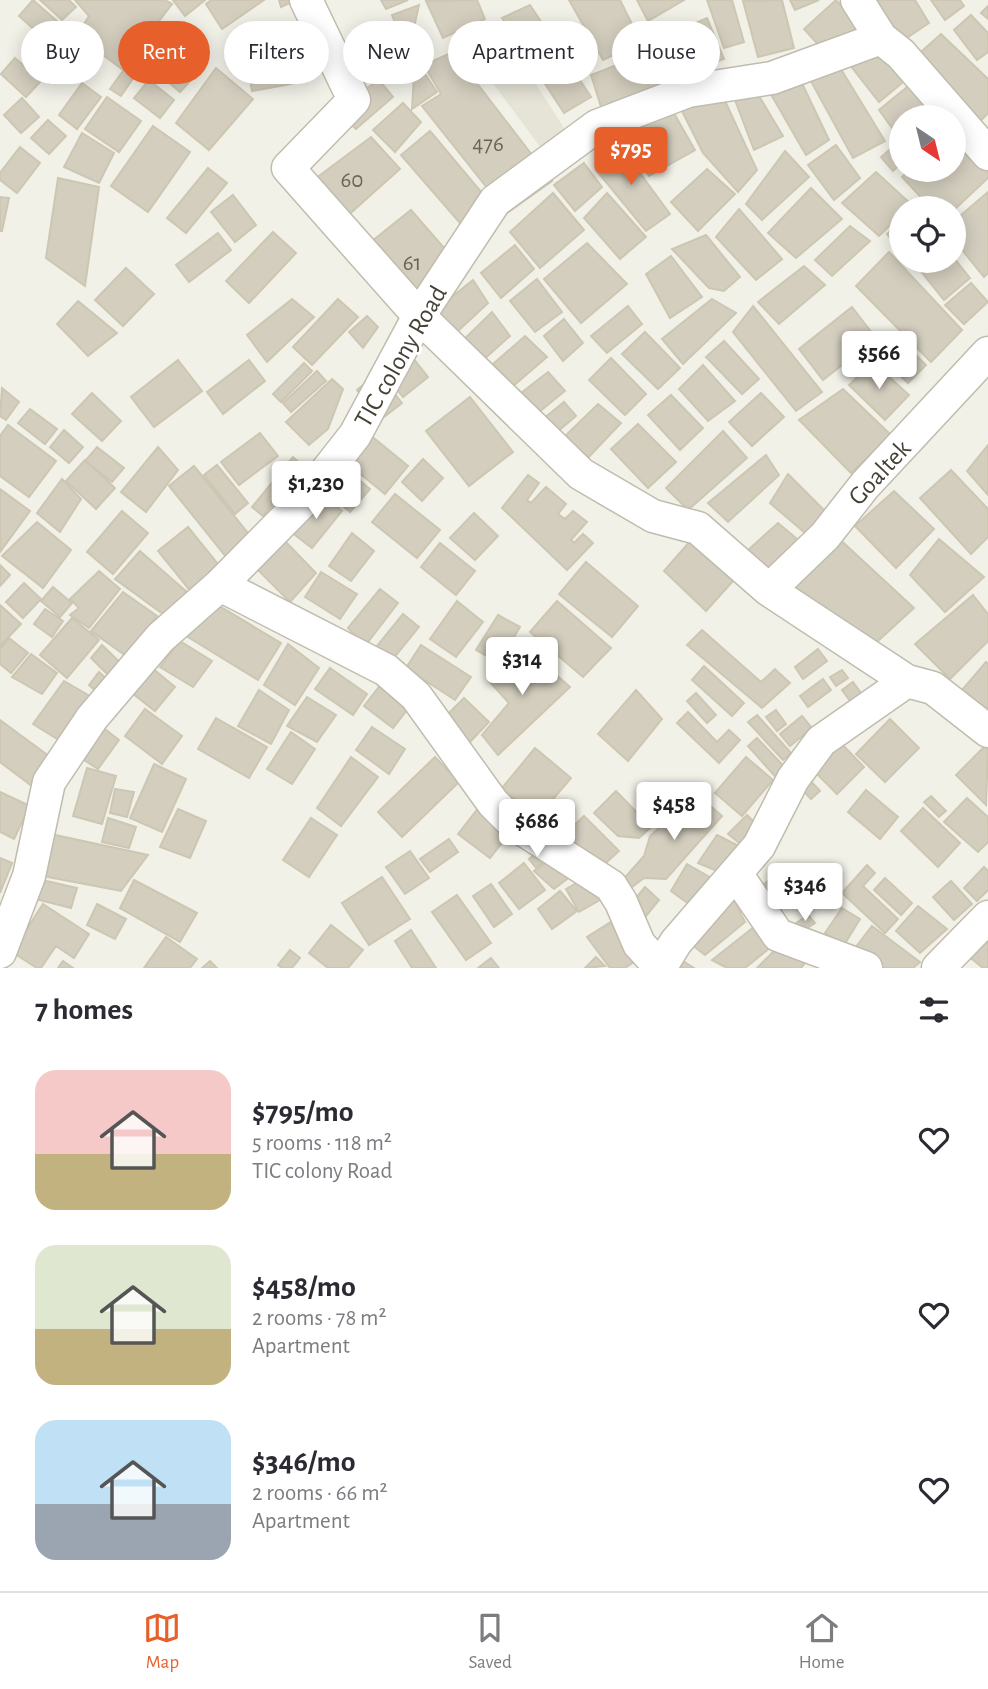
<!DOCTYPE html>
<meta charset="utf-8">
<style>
body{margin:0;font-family:"Alegreya Sans",sans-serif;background:#f2f2f3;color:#2b2b33;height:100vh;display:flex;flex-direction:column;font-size:26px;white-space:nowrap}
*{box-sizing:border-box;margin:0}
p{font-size:23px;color:#7c7c81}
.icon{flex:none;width:38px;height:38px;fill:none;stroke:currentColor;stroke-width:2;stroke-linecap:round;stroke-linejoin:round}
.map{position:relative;height:968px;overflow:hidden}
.sheet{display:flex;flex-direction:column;background:#fff;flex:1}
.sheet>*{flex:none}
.banner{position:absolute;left:21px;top:21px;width:947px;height:63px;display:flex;gap:14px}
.needle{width:46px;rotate:145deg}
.controls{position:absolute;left:889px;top:105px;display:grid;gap:14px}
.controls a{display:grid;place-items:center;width:77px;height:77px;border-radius:50%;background:#fff;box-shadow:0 4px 18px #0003;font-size:35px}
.price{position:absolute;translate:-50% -60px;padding:0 16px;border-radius:7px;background:#fff;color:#222;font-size:23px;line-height:46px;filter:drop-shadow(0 2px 4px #0008)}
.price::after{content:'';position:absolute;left:50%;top:42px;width:21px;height:16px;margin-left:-10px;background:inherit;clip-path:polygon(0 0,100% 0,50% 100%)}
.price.selected{background:#e7602b;color:#fff}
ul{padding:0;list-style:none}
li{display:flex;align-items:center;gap:21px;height:175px;padding:0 35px}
li span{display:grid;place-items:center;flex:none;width:196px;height:140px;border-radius:21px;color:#555}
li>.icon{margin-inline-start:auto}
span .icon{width:84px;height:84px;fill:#fffc;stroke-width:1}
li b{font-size:30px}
h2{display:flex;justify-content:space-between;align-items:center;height:84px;padding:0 35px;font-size:30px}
.pill{padding:0 24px;border-radius:32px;background:#fff;box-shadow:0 4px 18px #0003;font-size:24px;line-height:63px}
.pill.selected{background:#e7602b;color:#fff}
.tab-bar{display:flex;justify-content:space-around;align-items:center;height:98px;border-top:2px solid #e1e1e2;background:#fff;font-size:19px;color:#7c7c81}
.tab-bar a{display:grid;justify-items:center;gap:4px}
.tab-bar .selected{color:#e7602b}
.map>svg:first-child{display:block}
.residential{fill:#e6e3d7}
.building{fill:#d3cebe;stroke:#cdc6b2;stroke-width:2}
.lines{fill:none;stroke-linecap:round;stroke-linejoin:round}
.minor-casing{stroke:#c0bcae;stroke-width:35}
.minor{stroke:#fff;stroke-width:32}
.labels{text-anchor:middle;stroke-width:6;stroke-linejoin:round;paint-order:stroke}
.number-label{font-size:23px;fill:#686559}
.street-label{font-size:26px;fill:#454237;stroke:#fff}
</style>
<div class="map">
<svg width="988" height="968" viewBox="0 0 988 968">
<rect width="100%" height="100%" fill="#f2f1e8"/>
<path class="residential" d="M498,25L582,156L558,171L466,47Z"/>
<path class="building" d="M33,0L82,43L67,59L19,16Z
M40,0H69L76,7L62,20Z
M75,0H165L172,4L122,69L87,43L79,32L89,16Z
M173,0H205L185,16Z
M211,0H264L222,29L206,4Z
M279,0H296L281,7Z
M381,0H408L386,9Z
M477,0L485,19L443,38L426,1Z
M569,0H620L641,42L603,60Z
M637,0H684L648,21Z
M707,0H732L744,42L724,48Z
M782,0L794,48L758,57L743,1Z
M790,0H819L795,10Z
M836,0L860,26L828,55L804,29Z
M874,0H915L929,23L892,48Z
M931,0H960L964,6L945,20Z
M419,5L408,54L392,15Z
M530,5L591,97L564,113L502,18Z
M988,6V19L981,13Z
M971,15L988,33V52L977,60L954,30Z
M707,18L724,59L672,77L655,41Z
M282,33L291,84L252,91L243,39Z
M941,34L988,79V113L970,132L906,65Z
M868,35L907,79L879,102L842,55Z
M36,37L66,62L52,79L22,53Z
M153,50L190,81L180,92L144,61Z
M453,52L552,181L507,213L422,106L441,94L424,65Z
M647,53L667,93L603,113L591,75Z
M15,58L41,81L26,97L1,74Z
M790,58L829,140L806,155L757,70Z
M415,59L437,92L412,109Z
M131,60L141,67L121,96L110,89Z
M839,66L885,141L853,158L807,74Z
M216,68L253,99L209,150L176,123Z
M149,80L174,100L160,118L134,98Z
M379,80L393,97L356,129L334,110Z
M82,83L101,97L77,129L59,115Z
M912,83L929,107L917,117H901V131L897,135L879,110Z
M753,86L783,136L754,150L730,87Z
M719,88L757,170L738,192L703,153L679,105Z
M107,97L141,121L119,152L85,129Z
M22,98L39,117L21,133L4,115Z
M403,103L421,122L395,152L373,130Z
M671,108L695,150L649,176L622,129Z
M48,120L66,136L49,154L31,138Z
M153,126L190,152L148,212L111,186Z
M430,131L487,199L460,223L401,155Z
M82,133L114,153L99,183L64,167Z
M371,137L400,169L335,227L303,188Z
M954,137L988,168V178L954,210L931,208L902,177L909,170H954Z
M615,139L670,214L646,231L596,170Z
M901,140V163L893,171L881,157Z
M836,145L860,178L834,200L808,165Z
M20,147L40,163L17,193L0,180V173Z
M785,151L809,177L762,220L746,204Z
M584,163L602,187L575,211L554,185Z
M208,168L227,183L186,233L167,218Z
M707,169L735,194L698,231L671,202Z
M876,172L912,205L901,208V215L879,236L842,203Z
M58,178L99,187L85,286L46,258Z
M811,188L842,219L796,258L768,233Z
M988,192V273L984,277L954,240V221Z
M553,193L584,230L540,268L510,232Z
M607,193L646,237L620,259L584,218Z
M233,195L256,225L235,242L211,212Z
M0,197L9,198L2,231H0Z
M739,209L782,259L756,280L716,237Z
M411,210L465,272L420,311L357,253Z
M901,221V250L887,234Z
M850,226L870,241L832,276L815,260Z
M273,232L296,253L249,303L226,281Z
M218,233L231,250L189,282L176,265Z
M706,235L740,277L724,291L709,288L672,249Z
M587,243L627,284L581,323L544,279Z
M515,245L534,269L501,298L481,273Z
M889,252L962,330L931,362L856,286Z
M671,256L702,297L670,318L646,274Z
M954,258L970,278L944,300L919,269L929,261Z
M804,266L825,285L779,324L758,302Z
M126,268L154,294L123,326L95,300Z
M537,279L562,312L535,332L510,301Z
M473,280L488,303L445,343L423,320Z
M971,283L988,302L964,324L945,305Z
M292,299L314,317L267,362L247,335Z
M338,299L358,317L312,365L293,347Z
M712,299L736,313L683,364L662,339Z
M78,301L117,333L88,356L57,324Z
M628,306L642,324L607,353L591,336Z
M753,306L822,392L796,411L733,332Z
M852,307L876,338L823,380L799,349Z
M492,312L510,336L472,370L454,349Z
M367,316L378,327L363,348L349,332Z
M564,319L583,343L563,361L544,336Z
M645,332L680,368L658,389L622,354Z
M893,333L926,365L908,383L873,351Z
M525,336L547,357L499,398L475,380Z
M724,341L759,379L742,394L706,357Z
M410,354L428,377L403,397L385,374Z
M611,358L646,394L625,415L589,380Z
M178,360L202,391L154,427L131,397Z
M249,360L265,381L223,414L207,392Z
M873,362L909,395L885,420L849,385Z
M304,363L312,371L281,402L273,394Z
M703,365L735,401L708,421L679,389Z
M317,371L326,381L291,412L283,403Z
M548,372L565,391L529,420L512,400Z
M378,373L402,403L380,420L357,390Z
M332,379L343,389L328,429L309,445L286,422Z
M2,388L19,402L6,420L0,416Z
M843,389L891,435L851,473L799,420Z
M92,393L121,421L102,441L72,414Z
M761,393L784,417L752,446L729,422Z
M671,395L703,428L680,450L648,415Z
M470,397L513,452L469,486L426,431Z
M564,402L576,416L550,438L537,424Z
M598,404L621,423L583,463L559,442Z
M30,409L57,429L45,444L18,423Z
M638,424L676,462L648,488L611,449Z
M8,425L56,461L29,497L0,476V436Z
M64,430L83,447L69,463L50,447Z
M364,430L408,466L385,494L341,458Z
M723,431L747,458L688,510L666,488Z
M260,433L278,456L239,485L221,462Z
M988,445V495L967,471Z
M97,447L124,468L112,482L85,461Z
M158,447L178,470L146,512L121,492Z
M766,455L779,475L728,522L708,503Z
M293,457L304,467L263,516L252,507Z
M423,459L443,478L422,501L402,482Z
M85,460L115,488L96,509L66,481Z
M217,465L248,503L235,514L204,475Z
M194,466L252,538L227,558L169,486Z
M346,469L370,489L350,512L326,492Z
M951,470L988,509V537L971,554L920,498Z
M788,474L833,519L812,539L770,503Z
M528,475L539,483L527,500L531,503L546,487L566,504L558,514L565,519L573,511L587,522L571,540L574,543L583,534L593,543L567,570L502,508Z
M62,479L81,499L60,532L37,513Z
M0,489L30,511L0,552Z
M894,491L934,529L896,568L855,526Z
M321,494L342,511L312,548L290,531Z
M395,494L440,530L417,558L372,522Z
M122,511L148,533L113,574L87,552Z
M474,513L498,536L475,560L450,538Z
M37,522L71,550L43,588L2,556Z
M778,523L803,544L770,575L747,551Z
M188,527L222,569L192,593L158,551Z
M352,533L374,551L351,581L329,566Z
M834,534L914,608L866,652L783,580Z
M282,538L316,573L290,602L256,568Z
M692,539L734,580L706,611L664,571Z
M939,539L984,577L945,612L910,575Z
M440,543L475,571L456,595L421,567Z
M140,551L188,593L170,619L115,579Z
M586,562L638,606L612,637L559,594Z
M0,565L10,575L0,586Z
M99,571L120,589L89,628L70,615L79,608L70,599Z
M321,572L357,594L340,619L305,597Z
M24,583L41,599L23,618L6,602Z
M53,587L72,603L60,617L41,601Z
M380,589L398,603L365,646L348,628Z
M123,592L157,616L126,656L91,631Z
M973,595L988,614V641L950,679L915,644Z
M206,598L281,643L258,680L183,634Z
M457,601L483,622L456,657L430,639Z
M557,601L611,648L583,677L530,632Z
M0,605L21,624L0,646Z
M45,609L63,621L52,637L34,624Z
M403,614L419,627L388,665L372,652Z
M498,615L520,627L499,663L476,650Z
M72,618L99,640L67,678L40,655Z
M702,630L761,682L775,669L790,683L762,708L687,645Z
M9,638L28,653L11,673L0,664V649Z
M180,641L212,661L193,687L160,667Z
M288,644L319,668L295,705L264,685Z
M102,645L130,672L118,685L91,658Z
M421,645L471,677L455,700L406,668Z
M523,646L570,687L498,755L482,735L509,703L489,681Z
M818,649L827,661L803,679L795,667Z
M31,654L57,673L42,694L12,677Z
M986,662L988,664V729L956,697Z
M704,666L744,703L732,716L692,680Z
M152,668L175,687L155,711L132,693Z
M330,668L367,694L353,715L315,689Z
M842,670L848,678L836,686L830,677Z
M99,672L116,687L105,699L89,685Z
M823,679L831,690L808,707L800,696Z
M64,681L95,699L65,744L33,724Z
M853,682L869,704L858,712L842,690Z
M382,683L411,705L393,728L364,706Z
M259,690L289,710L271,744L238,726Z
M636,690L662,719L628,761L598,734Z
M696,693L716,715L707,723L687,701Z
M307,697L336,715L317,742L287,726Z
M464,698L489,722L469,743L444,718Z
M145,709L182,736L162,764L125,736Z
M776,710L786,724L777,731L766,717Z
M688,712L717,742L729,730L740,740L719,763L677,723Z
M757,715L791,753L783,760L748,722Z
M802,716L812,728L790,746L780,734Z
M216,718L267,747L249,778L198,749Z
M890,719L919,748L885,782L856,754Z
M0,720L57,762L36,789L0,762Z
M97,723L119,740L98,769L73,753Z
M372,727L405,749L389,774L356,750Z
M291,732L315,749L292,784L267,769Z
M835,737L864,767L837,794L808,765Z
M757,738L792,775L782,784L748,746Z
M985,746L988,749L986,805L956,775Z
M535,748L571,778L537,818L502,788Z
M351,757L378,777L341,826L317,808Z
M435,757L459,782L402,837L378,812Z
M746,757L773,780L742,816L715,793Z
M154,764L186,779L162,832L130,818Z
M87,768L116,776L102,824L73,816Z
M805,775L820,791L811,799L796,783Z
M115,789L134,792L127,817L110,813Z
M866,790L898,817L880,839L848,812Z
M616,791L651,827L639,838L618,836L594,813Z
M0,792L30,806L14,839L0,832Z
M698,795L722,816L666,879L644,878L628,890L620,883L644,856L650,836Z
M931,796L946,811L939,817L924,802Z
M967,798L988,817V842L978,852L944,822Z
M480,806L511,831L490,858L458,834Z
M923,808L960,843L938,867L901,831Z
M178,809L206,821L190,858L160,847Z
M747,815L762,830L749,851L728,834Z
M584,816L619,851L607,862L586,860L562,837Z
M108,818L136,827L129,848L102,842Z
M311,818L337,835L309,877L283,860Z
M46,833L148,855L121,891L37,875Z
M717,835L745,849L722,873L698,863Z
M449,839L458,852L430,872L420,859Z
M410,851L429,878L405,894L386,867Z
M539,851L546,859L536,868L529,859Z
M557,854L575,873L554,889L534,871Z
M0,858L12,863L0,893Z
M524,863L545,890L519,909L499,883Z
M687,864L713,879L693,907L671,891Z
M867,865L875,873L863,886L898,919L885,933L842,893Z
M984,867L988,871V890L977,901L964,888Z
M382,877L410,919L369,945L342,903Z
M587,877L600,900L579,912L566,889Z
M33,878L77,888L71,908L28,897Z
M885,878L912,903L901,915L874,890Z
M134,880L197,913L180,942L120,908Z
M768,881L773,888L764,896L758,889Z
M951,881L972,904L954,920L933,897Z
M491,884L512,914L494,927L473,896Z
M645,887L659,900L646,916L631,904Z
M560,891L577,911L552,929L538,909Z
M457,895L491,943L466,960L432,912Z
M734,900L745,922L705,955L687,941Z
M43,904L89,934L74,958L56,946L41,968H37L12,952Z
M97,904L126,919L115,939L87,925Z
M918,906L947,929L920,953L896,931Z
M842,908L860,919L844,945L825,933Z
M808,915L815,923L801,932L795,924Z
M614,920L638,959L625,968H610L587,937Z
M331,925L363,950L348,968H328L309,953Z
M872,926L920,962L913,968H872L852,952Z
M754,927L771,947L745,968H727L712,960Z
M411,930L436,968H412L395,941Z
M988,932V968H983L967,955Z
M166,937L197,959L190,968H144Z
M290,950L300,958L292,968H282L278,965Z
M775,950L808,959L801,968H757Z
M596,957L605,966L585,968Z
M491,958L499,968H478Z
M63,961L73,968H58Z
M210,961L217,968H202Z
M683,961L694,968H678Z"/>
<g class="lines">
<defs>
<path id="minor" d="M306,0L354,100L288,168L419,316L581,474L653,516L698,528L769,590L907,681L933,688L988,731
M857,0L881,38L901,54L988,154
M220,585L386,670L416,696L493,803L513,823L611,886L621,902L639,944L661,968
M769,590L825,536L865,485L988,353
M737,875L778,935L866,968
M0,952L29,876L49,782L92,718L160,638L220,585L304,500L355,435L419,316L495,201L597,126L688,91L772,78L881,38
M660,968L676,942L759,846L793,779L821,741L907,681
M938,968L988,917"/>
</defs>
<use href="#minor" class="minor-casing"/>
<use href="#minor" class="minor"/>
</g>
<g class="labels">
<g class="number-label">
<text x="488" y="151">476</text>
<text x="352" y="187">60</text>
<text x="412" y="270">61</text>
</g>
<g class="street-label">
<text transform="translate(400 356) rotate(-60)" y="9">TIC colony Road</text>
<text transform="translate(879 472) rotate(-47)" y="9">Goaltek</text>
</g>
</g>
</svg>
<div class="controls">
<a><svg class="needle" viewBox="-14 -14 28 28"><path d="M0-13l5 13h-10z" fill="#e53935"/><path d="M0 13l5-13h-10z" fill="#7c7c81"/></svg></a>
<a><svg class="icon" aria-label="locate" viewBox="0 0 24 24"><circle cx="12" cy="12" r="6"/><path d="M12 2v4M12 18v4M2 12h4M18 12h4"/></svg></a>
</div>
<b class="price selected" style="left:631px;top:187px">$795</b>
<b class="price" style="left:879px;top:391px">$566</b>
<b class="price" style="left:316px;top:521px">$1,230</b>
<b class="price" style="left:522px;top:697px">$314</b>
<b class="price" style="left:674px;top:842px">$458</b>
<b class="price" style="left:537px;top:859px">$686</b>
<b class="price" style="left:805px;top:923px">$346</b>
<div class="banner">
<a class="pill">Buy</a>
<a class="pill selected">Rent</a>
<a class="pill">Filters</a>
<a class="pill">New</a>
<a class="pill">Apartment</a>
<a class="pill">House</a>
</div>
</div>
<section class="sheet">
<h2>7 homes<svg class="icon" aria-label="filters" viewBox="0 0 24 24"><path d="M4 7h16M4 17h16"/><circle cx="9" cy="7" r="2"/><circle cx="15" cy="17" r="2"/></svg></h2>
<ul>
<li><span style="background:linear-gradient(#f6c9c9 60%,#c2b280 0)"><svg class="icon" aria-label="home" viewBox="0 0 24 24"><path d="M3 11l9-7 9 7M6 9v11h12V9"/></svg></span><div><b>$795/mo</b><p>5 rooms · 118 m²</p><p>TIC colony Road</p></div><svg class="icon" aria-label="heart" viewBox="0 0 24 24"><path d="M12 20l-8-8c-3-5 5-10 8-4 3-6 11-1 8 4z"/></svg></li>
<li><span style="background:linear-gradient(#dfe7d0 60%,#c2b280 0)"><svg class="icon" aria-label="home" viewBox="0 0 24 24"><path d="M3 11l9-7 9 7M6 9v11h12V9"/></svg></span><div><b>$458/mo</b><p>2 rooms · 78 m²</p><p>Apartment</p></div><svg class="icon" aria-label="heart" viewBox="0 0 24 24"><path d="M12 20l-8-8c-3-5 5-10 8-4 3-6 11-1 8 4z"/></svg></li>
<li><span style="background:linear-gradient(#bfe0f5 60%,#9aa5b1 0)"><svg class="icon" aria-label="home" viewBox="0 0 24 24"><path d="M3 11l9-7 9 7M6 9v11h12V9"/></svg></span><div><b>$346/mo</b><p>2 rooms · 66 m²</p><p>Apartment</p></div><svg class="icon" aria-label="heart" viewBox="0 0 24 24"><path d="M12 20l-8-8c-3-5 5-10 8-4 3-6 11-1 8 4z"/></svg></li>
</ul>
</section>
<nav class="tab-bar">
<a class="selected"><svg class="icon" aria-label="map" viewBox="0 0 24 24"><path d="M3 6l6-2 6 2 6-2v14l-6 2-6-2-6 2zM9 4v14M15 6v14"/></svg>Map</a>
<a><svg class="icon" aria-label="saved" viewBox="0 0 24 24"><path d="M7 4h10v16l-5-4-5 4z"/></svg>Saved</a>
<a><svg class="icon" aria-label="home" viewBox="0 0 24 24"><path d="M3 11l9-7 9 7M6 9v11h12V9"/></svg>Home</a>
</nav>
